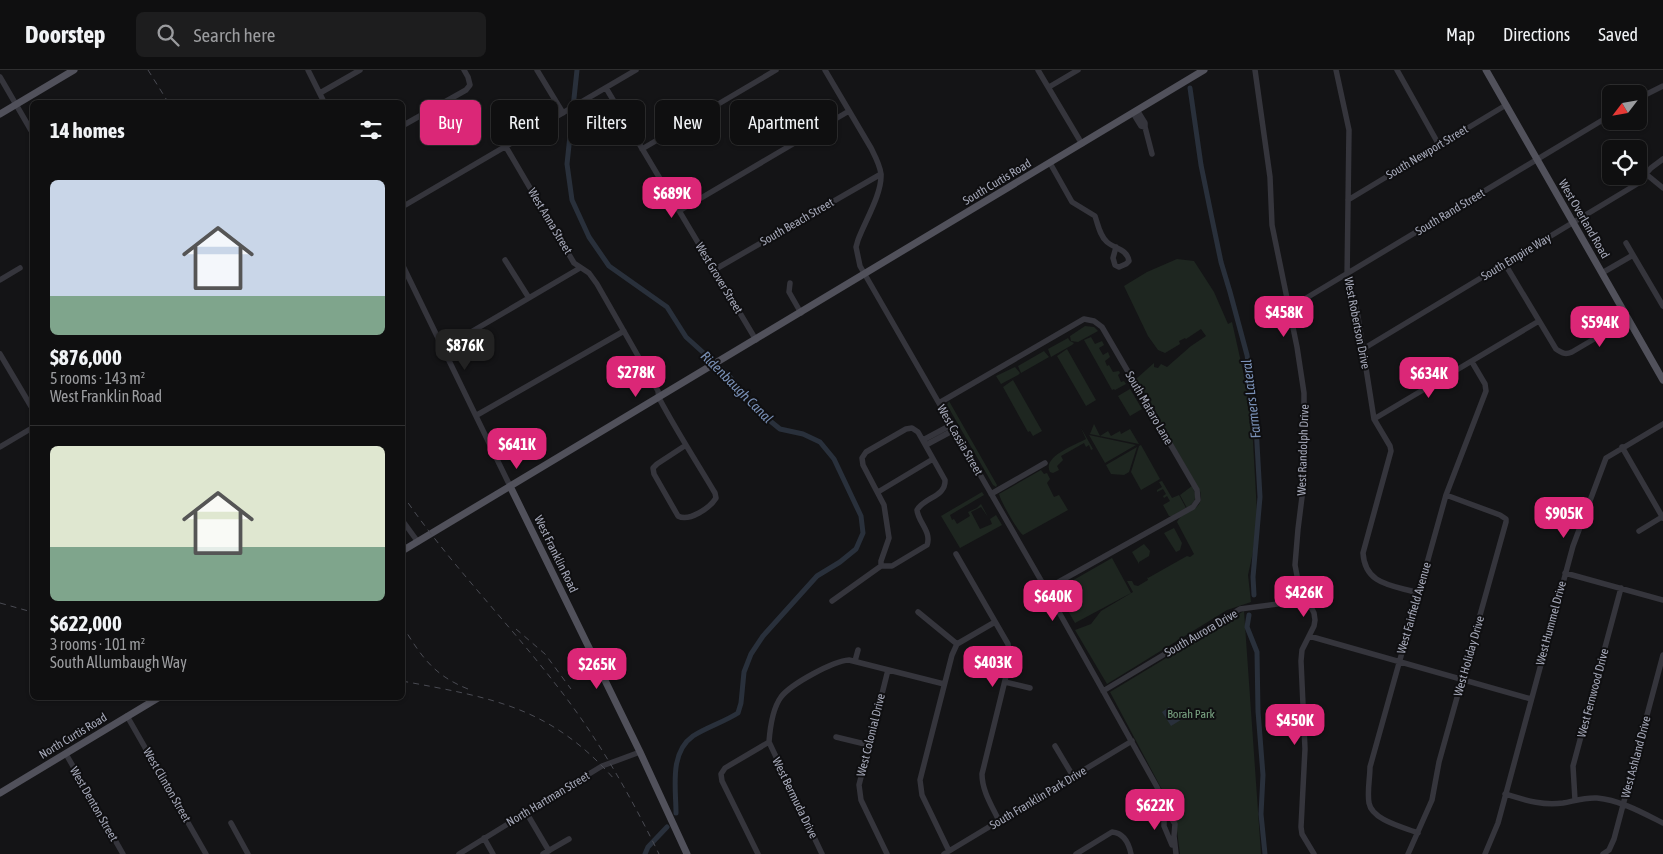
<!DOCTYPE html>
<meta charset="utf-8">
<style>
body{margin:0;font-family:"Asap Condensed",sans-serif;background:#1d1d1e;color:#f1f3f6;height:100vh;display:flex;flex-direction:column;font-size:19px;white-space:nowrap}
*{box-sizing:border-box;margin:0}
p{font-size:16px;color:#9b9c9f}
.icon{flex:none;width:28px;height:28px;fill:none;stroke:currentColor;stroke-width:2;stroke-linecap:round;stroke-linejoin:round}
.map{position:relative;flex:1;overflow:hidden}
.drawer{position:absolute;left:30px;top:30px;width:375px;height:600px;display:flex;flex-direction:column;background:#0f0f10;border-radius:8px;box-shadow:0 1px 4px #0004,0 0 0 1px #2f2f30}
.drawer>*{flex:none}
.guide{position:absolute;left:420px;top:30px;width:475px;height:45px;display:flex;gap:10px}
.needle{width:32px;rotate:239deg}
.controls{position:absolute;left:1602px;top:15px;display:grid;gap:10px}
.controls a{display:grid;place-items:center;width:45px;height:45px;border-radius:8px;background:#0f0f10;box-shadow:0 1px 4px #0004,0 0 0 1px #2f2f30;font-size:25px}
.price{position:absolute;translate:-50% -42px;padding:0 11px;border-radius:10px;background:#db2777;color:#fff;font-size:16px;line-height:32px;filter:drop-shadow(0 1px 2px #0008)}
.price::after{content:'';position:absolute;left:50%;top:30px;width:15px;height:11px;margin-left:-8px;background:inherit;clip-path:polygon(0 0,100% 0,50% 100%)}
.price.selected{background:#222;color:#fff}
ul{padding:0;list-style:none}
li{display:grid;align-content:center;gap:10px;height:265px;padding:0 20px}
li+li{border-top:1px solid #2f2f30}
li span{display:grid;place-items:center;height:155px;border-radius:8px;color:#555}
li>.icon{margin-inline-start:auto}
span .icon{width:90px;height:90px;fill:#fffc;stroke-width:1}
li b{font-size:21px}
h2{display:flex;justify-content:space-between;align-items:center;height:60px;padding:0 20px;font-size:21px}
.tag{padding:0 18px;border-radius:8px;background:#0f0f10;box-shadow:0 1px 4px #0004,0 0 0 1px #2f2f30;font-size:18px;line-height:45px}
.tag.selected{background:#db2777;color:#fff}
header{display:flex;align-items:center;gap:30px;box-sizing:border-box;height:70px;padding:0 25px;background:#0f0f10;border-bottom:1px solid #2f2f30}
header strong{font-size:24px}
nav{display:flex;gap:28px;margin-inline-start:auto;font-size:18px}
.search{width:350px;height:45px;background:#1d1d1e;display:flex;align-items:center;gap:12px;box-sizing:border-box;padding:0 18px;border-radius:8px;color:#9b9c9f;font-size:19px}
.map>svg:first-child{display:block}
.green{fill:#1e2620}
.water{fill:#29303b}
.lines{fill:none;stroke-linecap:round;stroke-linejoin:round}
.canal{stroke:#29303b;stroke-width:5}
.minor{stroke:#35353c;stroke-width:5.5}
.major{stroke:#51515b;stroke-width:7}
.rail{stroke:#4a4b53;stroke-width:1;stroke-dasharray:6 5;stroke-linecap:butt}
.labels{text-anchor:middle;stroke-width:4;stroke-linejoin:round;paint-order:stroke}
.street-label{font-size:12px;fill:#a5a8b8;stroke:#0f0f11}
.park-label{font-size:12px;fill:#7aa483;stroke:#0f0f11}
.water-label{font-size:14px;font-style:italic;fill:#7990b6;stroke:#0f0f11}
</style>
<header>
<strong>Doorstep</strong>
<div class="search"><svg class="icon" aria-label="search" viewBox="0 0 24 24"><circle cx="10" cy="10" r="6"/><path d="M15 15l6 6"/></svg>Search here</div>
<nav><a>Map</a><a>Directions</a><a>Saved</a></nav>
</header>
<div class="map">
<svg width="1663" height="784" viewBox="0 0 1663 784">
<rect width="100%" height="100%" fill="#141416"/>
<path class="green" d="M1177,189L1194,191L1214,222L1228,254L1232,252L1251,337L1257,443L1253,482L1248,505L1251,532L1227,540L1107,614L1075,560L1091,554L1101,541L1133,522L1127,511H1132L1134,515L1138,516L1148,510L1147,507L1148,508L1187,486L1190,487L1194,484L1177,452C1183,439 1206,442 1200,421L1136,309L1154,293V297L1158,298L1161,294L1167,297L1191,276L1206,266L1201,259L1186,269L1185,268L1179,271L1180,274L1165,283L1158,280L1148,266L1124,216L1147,202Z
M1085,256L1094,257L1098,261L1078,272L1071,271L1070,266Z
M1091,267L1095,274L1102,271L1104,275L1099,278L1103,285L1108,282L1110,287L1105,291L1107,296L1109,295L1113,302L1119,301L1120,303L1118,305L1121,312L1124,311L1126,314L1115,320L1114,319L1112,320L1084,270Z
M1068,268L1070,271L1074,273L1072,275L1051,287L1048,279Z
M1067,279L1096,330L1086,336L1057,286Z
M1044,281L1049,287L1021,303L1018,296Z
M1015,297L1020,303L1018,305L1001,314L996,306Z
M1013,310L1042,361L1033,366L1030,361L1028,362L1003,317Z
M1130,319L1142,339L1130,346L1118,326Z
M949,331L997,415L996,417L993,415L947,335Z
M1094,354L1100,366L1108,361L1111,366L1120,361L1121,364L1130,359L1139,374L1090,364Z
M1081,358L1093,379L1091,380L1089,375L1086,377L1084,373L1061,386L1063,390L1057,396L1059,400L1053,403L1050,402C1042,387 1073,376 1086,369Z
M1089,365L1136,375L1105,393Z
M1141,375L1160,409L1141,420L1131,402L1139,376Z
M1137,377L1129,402L1124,405L1111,404L1106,395Z
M1041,400L1044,404L1047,403L1050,409L1047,413L1054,427L1059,425L1068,440L1023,465C1017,460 1001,432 999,424Z
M1162,411L1172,428L1179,425L1186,438L1172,446H1169L1163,435L1170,431L1167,426L1164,428L1163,426L1166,424L1163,419L1157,422V420L1162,417L1159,412Z
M1192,416C1197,426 1197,431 1187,438L1180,425Z
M982,422L984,425L950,445L952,450L954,449L957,454L970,446L968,442L977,438L981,434L988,447L981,437L971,442L980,459L992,454L990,449L996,445L1002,455L960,478L941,446Z
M1174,458L1182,473L1180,480L1176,482L1164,463Z
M1144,474L1150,481L1149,486L1139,492V494L1132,482Z
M1112,488L1131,523L1075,553L1056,520Z
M1244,541L1261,784H1180L1174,737L1167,729L1110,622Z"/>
<path class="water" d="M1169,637L1172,644L1180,640L1184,648L1171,656L1162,642Z"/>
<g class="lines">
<path class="canal" d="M577,0L567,94L572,130L589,167L609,196L667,237L686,267L728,305L764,346L780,359L803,364L820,372L834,389L861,446L863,463L856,479L840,492L817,506L763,566L751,584L744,602L741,633L738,643C724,652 707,657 693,666C669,683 676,718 676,743
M1190,18L1201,95L1211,144L1221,192L1230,222L1247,285L1255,338L1260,427L1253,507L1254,525
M1249,545L1247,557L1257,582L1258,641L1263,705L1261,744L1265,784
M645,784L648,777L667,757"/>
<path class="minor" d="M308,0L324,32
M537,0L563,43
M825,0L871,78C875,86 880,95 881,104C882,124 865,151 858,170L856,177L860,196L1046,519L1157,717L1168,743L1175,754L1174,766L1176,784
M1038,0L1082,74
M1255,0L1270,107L1272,155L1297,277L1304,323V411L1298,459L1295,495L1298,511L1314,543L1315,550L1314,556L1302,580L1301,591L1305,679L1301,757L1302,764L1314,784
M1336,0L1349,60L1347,210L1357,241L1374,349L1390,376L1391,381L1363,483C1365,515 1392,515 1418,523
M1397,0L1439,75
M0,7L32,62
M1049,17L1078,0
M606,18L756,270
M320,23L360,0
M1639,28L1663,16
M1133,43L1141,56L1145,57V53L1137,40
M402,56L466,20L470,15L468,7L464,0
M1145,57L1152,84
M506,77L574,193L589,203L597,214L658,321L659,328C676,360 696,391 715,423L716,428C710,438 689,452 678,446L654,404L653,398L657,394L686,375
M642,79L776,0
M1050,93L1072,132L1095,146C1098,155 1100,166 1107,172C1115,179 1127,179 1129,191L1126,194L1119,197L1115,195L1113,188L1116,177
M1646,104L1663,118
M1348,130L1506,35
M402,137L636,0
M679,141L849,41
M1626,173L1663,236
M505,190L529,228
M402,194L510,416
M1505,194L1556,279C1562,283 1565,285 1572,282L1628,249
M714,200L881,104
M1602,203L1633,185
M0,210L20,198
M790,213L789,222L801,243
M1288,239L1611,45
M442,279L580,198
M1363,279L1637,114L1651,98L1663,89
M0,284L32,338
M939,333L1084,249L1094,251L1102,257L1197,420L1198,430L1193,437L1046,519
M477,345L624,261
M1374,349L1539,251
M923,370L951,355
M926,375L954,360
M0,377L32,358
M1622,377L1663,448
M878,422L933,389
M991,424L1045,393
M402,450L418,472
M1639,461L1662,447
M956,484L1008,574L1010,590L982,704C982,721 992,736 999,751
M1565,503L1663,530
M832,531L881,496H892L927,475C932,462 918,452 917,440C924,427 946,427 945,410L918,362L912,358L906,359L866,382L862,388L863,395L884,435L889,468L881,491V496
M918,542L957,574
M1309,566L1531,629
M855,591L858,580
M1005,612L1030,618
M1103,621L1240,539L1307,530
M127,646L206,784
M836,667L869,675
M769,672L822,784
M1055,676L1073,706
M66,684L123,784
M1505,724C1525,730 1542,736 1563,733C1574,731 1586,727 1597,728C1620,730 1643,743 1663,753
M1575,730L1573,696L1621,518
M1164,738V756L1172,775
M526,742L549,781
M231,753L248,784
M1418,763C1403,757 1372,750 1369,733C1367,721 1370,708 1370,697L1446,425L1486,321L1485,314L1472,292
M484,768L493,784
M949,781L922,725L920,710L952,585L957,574L995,552
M459,784L602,696L640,682
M543,784L569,769
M758,784L722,711L721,704L725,698L769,672C770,658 773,638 781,627C791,614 833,591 849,590L944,614
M887,784L861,730L859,715L888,600
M944,784L1132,671
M1076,784L1112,762C1124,763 1129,774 1131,784
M1408,784L1432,730L1439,692L1506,452V449L1500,445L1446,425
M1485,784L1498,753L1573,476L1606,388L1663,354
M1603,784L1609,780L1614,769L1663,585"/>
<path class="major" d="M1486,0L1663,310
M0,44L74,0
M510,416L640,682L687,784
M402,481L1204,0
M0,723L158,628"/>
<path class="rail" d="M148,0L168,32
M402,424C448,492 507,551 557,616C598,668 630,725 659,784
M30,469L32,474
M0,533L32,542
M402,555C421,586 433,605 468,619
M516,559L545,584L571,619
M402,611C493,628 551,637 615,710"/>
</g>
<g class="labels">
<g class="street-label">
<text transform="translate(1427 82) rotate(-31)" y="4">South Newport Street</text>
<text transform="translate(997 112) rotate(-31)" y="4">South Curtis Road</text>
<text transform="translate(1450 142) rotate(-31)" y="4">South Rand Street</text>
<text transform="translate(1584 149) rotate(60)" y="4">West Overland Road</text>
<text transform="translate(550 151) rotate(59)" y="4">West Anna Street</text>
<text transform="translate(797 152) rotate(-30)" y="4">South Beach Street</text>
<text transform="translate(1516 187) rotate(-31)" y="4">South Empire Way</text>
<text transform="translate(719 208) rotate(59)" y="4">West Grover Street</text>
<text transform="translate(1357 253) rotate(79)" y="4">West Robertson Drive</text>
<text transform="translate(1149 338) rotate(60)" y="4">South Mataro Lane</text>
<text transform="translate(960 370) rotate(60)" y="4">West Cassia Street</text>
<text transform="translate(1303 380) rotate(-88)" y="4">West Randolph Drive</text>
<text transform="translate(556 484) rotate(64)" y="4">West Franklin Road</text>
<text transform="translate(1414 538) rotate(-74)" y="4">West Fairfield Avenue</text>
<text transform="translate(1551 553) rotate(-75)" y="4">West Hummel Drive</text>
<text transform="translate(1201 563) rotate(-30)" y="4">South Aurora Drive</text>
<text transform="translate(1469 586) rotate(-74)" y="4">West Holiday Drive</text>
<text transform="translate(1593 623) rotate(-75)" y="4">West Fernwood Drive</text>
<text transform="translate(871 665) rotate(-76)" y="4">West Colonial Drive</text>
<text transform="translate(73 666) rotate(-31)" y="4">North Curtis Road</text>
<text transform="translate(1636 687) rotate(-75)" y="4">West Ashland Drive</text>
<text transform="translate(167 715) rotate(60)" y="4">West Clinton Street</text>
<text transform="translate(795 728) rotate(64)" y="4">West Bermuda Drive</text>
<text transform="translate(1038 728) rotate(-31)" y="4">South Franklin Park Drive</text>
<text transform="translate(548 729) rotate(-31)" y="4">North Hartman Street</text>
<text transform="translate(94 734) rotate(60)" y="4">West Denton Street</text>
</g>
<g class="park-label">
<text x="1191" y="648">Borah Park</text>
</g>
<g class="water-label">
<text transform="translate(737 317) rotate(45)" y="5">Ridenbaugh Canal</text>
<text transform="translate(1251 329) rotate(-97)" y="5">Farmers Lateral</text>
</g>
</g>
</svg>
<div class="controls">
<a><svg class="needle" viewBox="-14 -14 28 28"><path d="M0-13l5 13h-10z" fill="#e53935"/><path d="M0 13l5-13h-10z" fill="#9b9c9f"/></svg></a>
<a><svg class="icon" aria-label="locate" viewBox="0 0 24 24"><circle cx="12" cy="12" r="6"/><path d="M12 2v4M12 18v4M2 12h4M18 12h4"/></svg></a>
</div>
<b class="price" style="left:672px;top:149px">$689K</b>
<b class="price" style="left:1284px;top:268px">$458K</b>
<b class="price" style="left:1600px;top:278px">$594K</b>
<b class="price selected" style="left:465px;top:301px">$876K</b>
<b class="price" style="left:636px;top:328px">$278K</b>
<b class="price" style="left:1429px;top:329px">$634K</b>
<b class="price" style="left:517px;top:400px">$641K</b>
<b class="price" style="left:1564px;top:469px">$905K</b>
<b class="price" style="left:1304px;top:548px">$426K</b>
<b class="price" style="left:1053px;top:552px">$640K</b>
<b class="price" style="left:993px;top:618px">$403K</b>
<b class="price" style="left:597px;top:620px">$265K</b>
<b class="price" style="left:1295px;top:676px">$450K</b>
<b class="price" style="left:1155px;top:761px">$622K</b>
<div class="guide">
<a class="tag selected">Buy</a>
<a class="tag">Rent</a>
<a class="tag">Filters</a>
<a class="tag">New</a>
<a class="tag">Apartment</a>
</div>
<section class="drawer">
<h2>14 homes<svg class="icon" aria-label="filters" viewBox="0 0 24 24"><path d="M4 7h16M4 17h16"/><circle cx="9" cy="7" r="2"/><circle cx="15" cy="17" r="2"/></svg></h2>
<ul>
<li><span style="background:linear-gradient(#c9d6e8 75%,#7fa58c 0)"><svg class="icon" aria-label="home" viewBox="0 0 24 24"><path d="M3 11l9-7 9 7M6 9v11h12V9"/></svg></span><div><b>$876,000</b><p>5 rooms · 143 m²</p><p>West Franklin Road</p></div></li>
<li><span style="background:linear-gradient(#dfe7d0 65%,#7fa58c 0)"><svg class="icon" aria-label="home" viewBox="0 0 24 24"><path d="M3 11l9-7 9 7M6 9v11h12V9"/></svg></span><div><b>$622,000</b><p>3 rooms · 101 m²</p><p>South Allumbaugh Way</p></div></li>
</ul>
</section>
</div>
